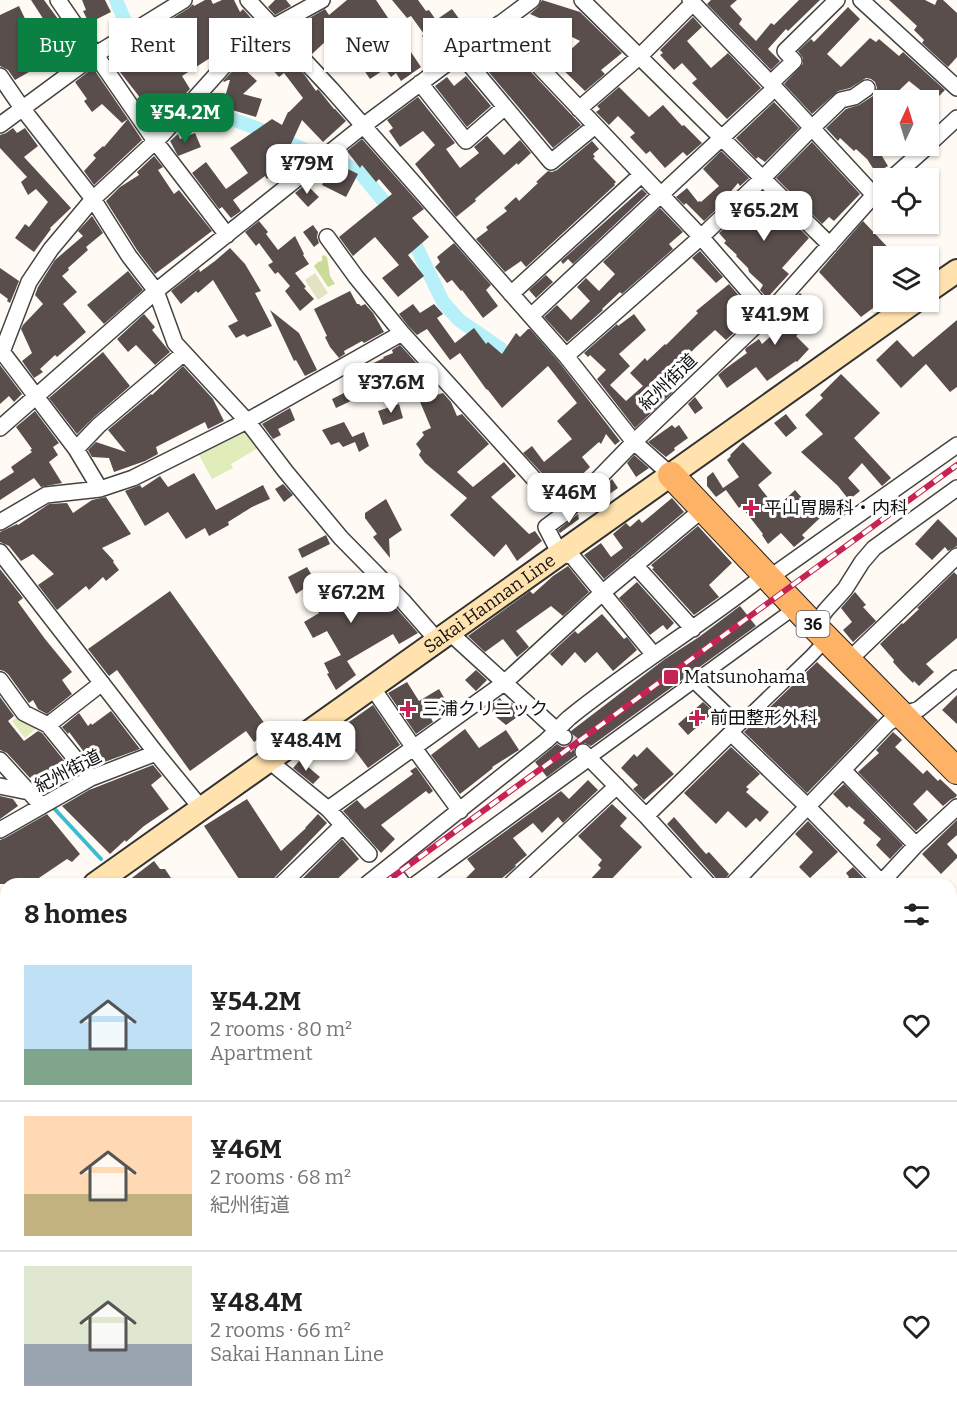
<!DOCTYPE html>
<meta charset="utf-8">
<style>
body{margin:0;font-family:Bitter,"Noto Sans JP",serif;background:#f2f2f2;color:#222;height:100vh;display:flex;flex-direction:column;font-size:22px;white-space:nowrap}
*{box-sizing:border-box;margin:0}
p{font-size:20px;color:#767676}
.icon{flex:none;width:33px;height:33px;fill:none;stroke:currentColor;stroke-width:2;stroke-linecap:round;stroke-linejoin:round}
.map{position:relative;flex:1;overflow:hidden}
.panel{position:absolute;left:0px;top:878px;width:957px;height:536px;display:flex;flex-direction:column;background:#fff;border-radius:18px 18px 0 0;box-shadow:0 2px 4px #0004}
.panel>*{flex:none}
.guide{position:absolute;left:18px;top:18px;width:600px;height:54px;display:flex;gap:12px}
.needle{width:39px;rotate:4deg}
.fabs{position:absolute;left:873px;top:90px;display:grid;gap:12px}
.fabs a{display:grid;place-items:center;width:66px;height:66px;border-radius:0px;background:#fff;box-shadow:0 2px 4px #0004;font-size:30px}
.price{position:absolute;translate:-50% -51px;padding:0 14px;border-radius:12px;background:#fff;color:#222;font-size:20px;line-height:39px;filter:drop-shadow(0 2px 3px #0008)}
.price::after{content:'';position:absolute;left:50%;top:36px;width:18px;height:14px;margin-left:-9px;background:inherit;clip-path:polygon(0 0,100% 0,50% 100%)}
.price.current{background:#0b8043;color:#fff}
ul{padding:0;list-style:none}
li{display:flex;align-items:center;gap:18px;height:150px;padding:0 24px}
li+li{border-top:2px solid #e0e0e0}
li span{display:grid;place-items:center;flex:none;width:168px;height:120px;border-radius:0px;color:#555}
li>.icon{margin-inline-start:auto}
span .icon{width:72px;height:72px;fill:#fffc;stroke-width:1}
li b{font-size:26px}
h2{display:flex;justify-content:space-between;align-items:center;height:72px;padding:0 24px;font-size:26px}
.pill{padding:0 21px;border-radius:0px;background:#fff;box-shadow:0 2px 4px #0004;font-size:21px;line-height:54px}
.pill.current{background:#0b8043;color:#fff}
.map>svg:first-child{display:block}
.farmland{fill:#f7ead2}
.green{fill:#e0ecba}
.forest{fill:#c9dd99}
.cemetery{fill:#e1e3c2}
.lines{fill:none;stroke-linecap:round;stroke-linejoin:round}
.stream{stroke:#3abcd2;stroke-width:4}
.canal{stroke:#b6f0f8;stroke-width:14}
.building{fill:#594e4c}
.minor-tunnel{stroke:#dbd7d1;stroke-width:15;stroke-dasharray:15 8;stroke-linecap:butt}
.pedestrian-casing{stroke:#434343;stroke-width:15}
.minor-casing{stroke:#434343;stroke-width:18}
.tertiary-casing{stroke:#434343;stroke-width:22}
.secondary-casing{stroke:#323232;stroke-width:26}
.primary-casing{stroke:#212121;stroke-width:28}
.pedestrian{stroke:#fff;stroke-width:12}
.minor{stroke:#fff;stroke-width:15}
.tertiary{stroke:#fff;stroke-width:20}
.secondary{stroke:#ffe2ae;stroke-width:22}
.primary{stroke:#fdb266;stroke-width:26}
.rail-casing{stroke:#c62253;stroke-width:6}
.rail{stroke:#fff;stroke-width:4;stroke-dasharray:11;stroke-linecap:butt}
.poi-dot{fill:#c62253;stroke:#fff;stroke-width:2}
.labels{text-anchor:middle;stroke-width:6;stroke-linejoin:round;paint-order:stroke}
.shield{fill:#fff;stroke:#585858;stroke-width:1.5}
.shield-label{font-size:16px;font-weight:bold;fill:#101010}
.street-label{font-size:18px;fill:#101010;stroke:#fff}
.poi-label{font-size:18px;fill:#101010;stroke:#fff;text-anchor:start}
</style>
<div class="map">
<svg width="957" height="1412" viewBox="0 0 957 1412">
<rect width="100%" height="100%" fill="#fffaf3"/>
<path class="farmland" d="M951,1364L957,1370V1394L951,1388Z
M710,1407H759L764,1412H705Z"/>
<path class="green" d="M243,428L258,448L231,464L233,468L212,479L198,453Z
M20,714L40,725L25,738L12,721Z"/>
<path class="forest" d="M324,255L327,257L330,276L335,284L328,287L314,266L318,262L322,261V256Z"/>
<path class="cemetery" d="M315,273L328,293L318,300L305,280Z"/>
<g class="lines">
<path class="stream" d="M51,805L101,859"/>
<path class="canal" d="M116,0C129,32 149,75 176,98L256,128L327,160L343,164L359,171L394,214
M407,232L416,246L443,302L459,320L501,349"/>
</g>
<path class="building" d="M31,0H44L78,46L66,54Z
M82,0H105L111,12L89,23L83,11L86,10Z
M205,0H211L213,4L222,0H234L240,12L243,9L258,26L239,40L232,30L215,39L221,51L182,76L190,89L185,94L167,107L169,110L156,118L109,58L123,49L137,72L141,69L143,72L158,61L143,37L189,8L193,4L194,6Z
M275,0H286L291,6L275,15L268,7Z
M347,0H376L421,67L401,81L396,73L391,77L385,69L370,79L355,57L353,58L352,57L341,64L326,41L312,54L299,40L304,35L299,29L302,27L299,24L325,9L329,15Z
M392,0H418L426,11L429,10L436,20L452,9L465,27L443,42L440,39L431,47L422,36L424,34L411,16L407,18Z
M542,0L580,12L622,53L601,70L605,74L585,91L556,63L580,41L552,27L553,24L530,14L538,7Z
M711,0H737L730,6L742,19L739,24L756,41L771,23L774,25L799,0H820L788,31L786,29L768,49L780,61L771,70L707,4Z
M889,0H925L935,5L937,0H943L957,13V57L948,67L922,43L924,40L914,30L917,26Z
M19,6L36,42L28,46L39,64L35,66L36,68L15,80L8,70L0,66V15Z
M848,7L860,19L827,54L841,67L870,38L876,42L879,39L899,56L903,52L945,90L934,101L909,81L889,100H884V146H894L882,156L888,166L876,173L867,159L856,149L854,151L840,138L838,141L826,128L846,109L859,105L873,96L877,88L875,82L871,79L866,78L850,88L838,91L812,114L784,84L803,64V58L798,51L811,39L814,42Z
M693,17L702,27L687,41L711,68L728,53L761,88L727,119L692,83L697,79L682,63L674,70L660,55L663,53L660,50Z
M498,37L581,125L553,148L487,70L496,62L484,48Z
M272,40L304,74L316,91L318,89L334,109H335L346,121L323,142L302,120L291,144L300,158L296,163L284,173L280,169L267,179L265,176L233,200L241,211L231,218L222,207L219,209L192,173L206,162L226,189L248,173L230,148L272,119L282,125L288,112H289L303,98L284,73L279,77L259,55L243,68L257,81L243,94L262,99L256,117L222,107L230,80H228L224,82L223,81L239,64Z
M93,68L128,119L122,123L102,104L92,112L84,101L87,99L75,82Z
M466,76L491,106L467,127L435,86L447,77L454,86Z
M619,87L649,117L663,105L682,126L684,125L702,143L687,156L683,152L665,168L650,151L646,154L630,137L635,133L618,116L609,125L596,112L600,109L597,106Z
M418,97L455,143L446,149L460,168L479,153L474,147L487,136L504,155L520,140L531,153L518,165L517,163L475,199L476,201L456,217L415,164L435,145L423,131L400,147L389,131L393,128L387,120Z
M774,102L799,128L765,162L758,157L756,159L736,138Z
M128,119L142,140L94,185L84,171L96,158L93,155L103,146L104,147Z
M13,128L17,133L25,128L38,146L24,157L71,208L50,228L51,229L34,252L15,238L25,224L29,227L48,202L36,189L28,195L21,182L27,177L0,148V135L6,133Z
M195,133L201,147L178,156L170,141L178,134L180,139Z
M362,139L424,209L412,218L429,237L408,255L424,276L398,297L382,278L399,265L375,237L353,256L339,237L392,194L379,179L376,182L362,165L360,168L347,151Z
M592,141L599,149L593,154L595,157L593,158L616,182L614,184L615,185L526,267L521,261L505,272L476,239L488,230L486,227L507,211L504,208L516,197L519,201L538,183L536,182L548,171L552,172L557,170Z
M812,142L860,194L834,221L829,217L822,224L776,178Z
M721,151L749,178L740,186L738,183L722,202L723,203L704,221L686,203L684,205L676,197L687,188L698,202L700,201L701,202L719,186L703,169Z
M154,156L163,167L158,170L174,194L179,190L212,231L155,274L137,250L106,201L120,187L139,175L137,172Z
M334,162L358,174L346,197L322,185Z
M306,184L319,197L308,207L295,193Z
M642,189L647,194L573,264L568,259L563,264L561,261Z
M764,193L809,238L782,268L789,274L767,298L760,290L763,285L749,272L748,268L736,256L737,255L724,243L726,241L719,233Z
M660,208L683,232L669,244L673,249L622,294L620,292L602,309L603,310L567,342L544,317L557,305L571,320L590,301L577,287L586,278L599,291L615,274L603,262Z
M92,216L103,233L86,247L88,250L68,268L69,270L62,276L77,292L63,304L86,332L57,357L55,355L40,369L43,372L34,378L22,361L32,353L21,329L23,325L43,304L35,295L38,287L55,260L83,236L78,231Z
M259,221L268,232L266,234L278,250L295,236L304,254L303,255L309,264L295,273L306,287L304,288L314,299L300,311L285,291L290,286L278,272L275,274L268,265L273,262L259,243L256,246L245,232Z
M863,221L896,256H884V300L861,317L819,272Z
M313,225L318,232L317,237L319,243L314,247L303,232Z
M454,243L491,285L486,290L498,306L483,318L462,290L461,291L452,280L447,283L435,267L440,262L437,257Z
M230,248L245,264L261,291L255,293L272,326L247,337L244,334L236,338L228,326L238,321L213,280L198,293L196,291L181,304L171,291L199,269L200,272L215,261Z
M700,251L723,277L716,283L692,258Z
M0,268L19,281L10,303L7,301L8,299L0,293Z
M128,271L143,290L104,324L87,305Z
M546,275L553,282L536,298L529,290Z
M729,284L752,311L746,318L748,320L726,340L715,330L695,348L682,362L688,368L668,387L673,392L635,428L597,379L606,370L590,355L588,357L584,353L617,324L618,326L634,314L646,330L619,354L630,366L610,385L626,401L643,386L630,373L645,358L647,361L665,344L666,345L698,313L696,311Z
M350,291L357,304H359L361,306L365,304L373,313L384,332L364,343L362,341L344,351L345,354L339,358L330,347L325,337L327,336L314,309Z
M800,293L820,315L796,336L809,349L797,362L796,361L767,381L756,367L727,388L718,375L725,369L747,353L745,350L746,348L759,339L762,344L788,321L781,314Z
M413,304L420,313L434,304L443,314L437,318L455,343L474,328L486,344L488,342L502,354L516,333L520,337L528,329H530L559,362L620,441L615,445L606,434L601,444L599,442L582,457L590,467L588,469L565,490L558,482L553,485L523,453L532,446L544,462L572,439L557,421L577,403L548,366L502,408L488,390L486,389L460,353L450,360L427,329L417,335L409,327L399,314Z
M270,310L299,333L317,370L305,376L296,360L294,361Z
M144,314L155,327L152,330L170,352L155,365L136,345L128,352L117,339Z
M957,320V387L950,392L926,364L901,388L876,360L897,340L913,357Z
M400,345L428,376L425,377L433,396L443,393L451,402L457,416L462,414L489,444L457,472L473,487L504,462L516,476L491,497L529,534L535,531L542,541L517,561L506,544L494,557L450,515L467,498L425,463L419,455L421,451L416,444L424,435L422,432L431,428L413,385L399,387L395,380L336,408L332,399L350,390L344,377L384,358L383,357L393,353L392,350Z
M103,352L130,386L93,418L77,434L49,398Z
M0,365L22,394L14,402L9,396L0,404Z
M183,366L213,399L224,421L208,429L205,422L156,447L158,454L145,461L114,472L109,458L92,457L88,450L96,442L126,452L108,430L151,394L152,395Z
M841,374L880,413L854,438L891,478L882,486L862,463L848,478L860,491L849,500L838,486L801,452L823,434L805,415L823,398L820,395Z
M695,397L703,408L695,414L688,404Z
M399,404L403,418L383,425L378,411Z
M290,408L295,420L278,429L281,435L273,439L262,424Z
M35,411L59,443L53,447L58,455L49,462L62,483L41,487L34,478L0,500V481L14,472L11,467L32,452L30,450L32,449L16,427Z
M786,414L797,428L786,437L774,423Z
M344,422L354,440L352,437L364,432L369,446L359,452L355,442L343,447L339,442L331,445L322,430Z
M672,425L675,428L679,425L688,438L674,448L675,450L666,457L648,442Z
M743,442L772,473L758,485L776,508L795,490L820,518L802,535L805,538L794,547L781,533L768,544L762,535L763,534L741,506L739,508L726,490L716,497L707,486V477L713,472L723,488L739,477L727,460L731,456L730,455Z
M634,455L649,468L636,477L627,463Z
M194,473L216,510L263,485L270,499L252,507L228,522L229,525L209,536L205,528L186,539L168,512L145,526L125,491L140,485L142,488L160,476L168,487Z
M612,479L618,488L594,505L591,500Z
M283,484L293,495L284,502L275,489Z
M106,497L131,534L102,548L114,561L113,562L119,570L106,581L103,577L89,590L86,586L57,610L38,585L54,574L33,554L21,561L9,546L0,542V532L17,524L18,525L49,504L67,503L73,513L92,500Z
M672,498L684,512L604,579L584,555L601,543L611,557L623,548L613,534L626,523L630,527L639,519L642,523Z
M386,499L402,530L389,539L390,558L373,537L377,534L365,518V513Z
M578,514L579,519L560,533L558,530Z
M938,519L957,538V546L948,551L945,547L932,560L915,544Z
M698,526L732,563L709,585L719,597L694,615L652,569L654,568L651,565Z
M326,535L330,544L302,558L298,549Z
M568,566L589,592L563,616L551,606L516,631L529,647L517,657L503,639L485,652L468,636L530,591L533,594L553,576Z
M307,567L332,610L375,587L385,597L393,610L396,608L418,633L399,644L393,634L347,661L356,675L336,690L327,674L329,673L324,663L341,655L327,631L313,638L304,622L319,613L305,588L296,594L288,577Z
M0,569L23,598L18,602L45,639L72,672L62,680L72,694L47,714L38,709L33,700L29,703L8,674L4,671L0,670Z
M954,572L957,575V638L926,664L934,672L919,686L914,681L913,683L901,671L893,662L894,660L880,644L902,623L903,624L919,609L917,608Z
M637,582L674,623L667,630L663,625L650,635L619,598Z
M170,591L270,731L254,742L246,731L190,771L117,670L109,676L88,649Z
M855,592L866,605L863,607L876,621L853,642L843,630L852,622L841,608Z
M740,606L756,626L591,746L585,743L577,745L574,750L575,756L547,777L535,762L557,744L562,747L571,744L574,739L571,731L665,659L699,637Z
M602,614L624,639L627,637L637,650L613,671L597,652L585,663L575,652L562,666L550,654L575,631L578,634Z
M817,662L878,720L807,793L744,732Z
M476,670L487,680L476,691L465,680Z
M407,682L419,701L439,689L449,706L430,716L433,722L416,734L388,693Z
M957,695V724L942,710Z
M0,697L14,716L8,721L24,741L38,731L42,733L70,768L72,776L70,779L58,785L51,779L44,784H41L32,776L30,778L7,753L0,750Z
M500,698L506,706L511,702L523,713L506,725L495,716L489,706Z
M703,702L714,712L688,735L678,724Z
M373,705L400,745L368,768L339,729Z
M111,711L140,749L99,764L91,753L89,755L85,751L84,752L69,732L68,734L62,727L79,713L88,726L91,723L92,725Z
M465,729L479,748L506,730L519,750L492,767L493,768L460,794L431,755Z
M893,732L902,740L895,747L923,774L927,770L938,781L940,779L957,795L956,797L950,800L943,806L927,790L913,804L928,820L916,831L858,772L879,753L876,750Z
M647,747L674,774L644,800L633,789L638,785L621,768L634,754L637,757Z
M731,747L760,774L746,787L749,789L746,792L769,812L760,822L756,818L746,828L728,811L716,824L684,793Z
M300,760L320,777L313,784L293,768Z
M153,765L162,776L151,785L169,809L144,826L126,842L125,840L110,854L62,806L89,790Z
M416,767L433,791L429,794L426,791L381,825L395,839L381,853L343,811L357,800L365,809L413,774L410,771Z
M588,780L598,790L563,823L558,817L542,833L533,823L513,838L527,855L515,865L516,866L513,869L495,884H460L475,869L467,859L561,791L569,799Z
M844,784L903,845L890,859L876,845L881,839L863,823L865,820L849,806L847,808L833,794Z
M0,796L13,799L18,806L0,819Z
M247,799L281,851L306,828H305L318,814L327,823L275,877L273,884H243L237,876L204,826Z
M612,804L627,818L620,826L642,847L607,884H586L601,868L598,865L602,860L578,836Z
M47,814L80,854L72,862L67,859L30,884H0V840L5,838Z
M674,817L706,854L709,852L729,874L726,878L723,884H718L715,877L667,824Z
M957,820V835L947,844L957,855V858L941,874L922,854Z
M808,821L838,852L810,878L799,867L813,852L795,834Z
M342,839L359,859L332,884H297Z
M154,861L160,869H165L171,878L166,884H124Z
M853,867L869,884H844L849,877L846,873Z"/>
<g class="lines">
<path class="minor-tunnel" d="M564,737L583,752"/>
<defs>
<path id="pedestrian" d="M694,682L739,725
M731,733L811,656L827,639
M589,758L796,607"/>
<path id="minor" d="M58,0L155,141L227,235
M248,0L331,89L566,356L634,442L671,475
M582,0L830,245
M690,0L775,88L874,195
M861,0L957,88
M499,24L701,237L768,314
M460,53L551,162L595,126
M0,76L22,108L93,199L129,256L156,291L175,343L247,421L286,472L341,538L402,600L437,640
M420,83L466,141L505,107
M771,83L794,61L785,51L837,0
M579,109L639,57L693,3
M0,125L95,55L184,0
M928,145L957,118
M892,178L928,146
M327,237L356,277L402,333L565,513
M511,294L641,175
M531,316L775,88
M0,349L76,449L100,489
M2,352L29,282L51,249L93,199L162,135L232,57L273,27L322,0
M566,356L701,237L763,178L812,128L841,100L854,97L867,88
M0,428L156,291L363,126L532,0
M76,449L99,425L184,353
M0,522L46,495L100,489L133,478L247,421L402,333
M0,552L156,753L201,808
M635,565L693,629
M769,578L957,445
M814,626L826,610L845,589L862,562L874,548L957,488
M449,632L564,737
M654,655L572,556L560,554L546,527L565,513L634,442L768,314L874,195L884,187
M849,660L957,556
M0,680L24,713L48,725L91,778
M372,687L414,748L460,811
M48,725L102,683
M583,752L646,816L708,884
M0,760L29,792
M268,760L328,809L369,854
M843,770L916,845
M0,786L29,792L42,806
M328,809L504,683L602,593L703,509
M646,816L731,733L808,807L881,882
M0,830L91,778L156,753
M390,867L403,884
M282,884L343,825
M367,884L546,741C554,734 561,725 569,718C632,667 702,625 766,574
M416,884L589,758
M511,884L617,786
M733,884L888,723L902,715L919,709L957,678
M880,884L916,845L957,807
M957,973L953,977L957,981
M951,1097L957,1092
M951,1148L957,1156
M0,1152L6,1147
M0,1183L6,1178
M0,1360L6,1354
M323,1407L327,1412
M609,1407L614,1412
M802,1407L808,1412
M904,1407L907,1412
M221,1412L227,1407"/>
<path id="tertiary" d="M951,1324L957,1318
M0,1383L6,1389
M23,1407L28,1412
M862,1412L867,1407"/>
<g id="secondary">
<path d="M928,291L957,271"/>
<path id="s1" d="M95,884L914,302"/>
<path d="M0,951L6,947"/>
</g>
<path id="primary" d="M671,475L814,626L957,771"/>
</defs>
<use href="#pedestrian" class="pedestrian-casing"/>
<use href="#minor" class="minor-casing"/>
<use href="#tertiary" class="tertiary-casing"/>
<use href="#secondary" class="secondary-casing"/>
<use href="#primary" class="primary-casing"/>
<use href="#pedestrian" class="pedestrian"/>
<use href="#minor" class="minor"/>
<use href="#tertiary" class="tertiary"/>
<use href="#secondary" class="secondary"/>
<use href="#primary" class="primary"/>
<defs>
<path id="rail" d="M383,884L957,465
M0,1172L6,1167"/>
</defs>
<use href="#rail" class="rail-casing"/>
<use href="#rail" class="rail"/>
</g>
<g class="poi-dot">
<path d="M748 499h6v6h6v6h-6v6h-6v-6h-6v-6h6z"/>
<rect x="663" y="669" width="16" height="16" rx="3"/>
<path d="M405 700h6v6h6v6h-6v6h-6v-6h-6v-6h6z"/>
<path d="M694 709h6v6h6v6h-6v6h-6v-6h-6v-6h6z"/>
</g>
<g class="labels">
<rect class="shield" x="796.5" y="611" width="33" height="26" rx="4.5"/>
<g class="shield-label">
<text x="813" y="630">36</text>
</g>
<g class="street-label">
<text transform="translate(668 382) rotate(-44)" y="6">紀州街道</text>
<text dy="6" stroke="none"><textPath href="#s1" startOffset="484">Sakai Hannan Line</textPath></text>
<text transform="translate(68 771) rotate(-27)" y="6">紀州街道</text>
</g>
<g class="poi-label">
<text x="764" y="514">平山胃腸科・内科</text>
<text x="684" y="683">Matsunohama</text>
<text x="422" y="715">三浦クリニック</text>
<text x="710" y="724">前田整形外科</text>
</g>
</g>
</svg>
<div class="fabs">
<a><svg class="needle" viewBox="-14 -14 28 28"><path d="M0-13l5 13h-10z" fill="#e53935"/><path d="M0 13l5-13h-10z" fill="#767676"/></svg></a>
<a><svg class="icon" aria-label="locate" viewBox="0 0 24 24"><circle cx="12" cy="12" r="6"/><path d="M12 2v4M12 18v4M2 12h4M18 12h4"/></svg></a>
<a><svg class="icon" aria-label="layers" viewBox="0 0 24 24"><path d="M12 4l9 5-9 5-9-5zM3 14l9 5 9-5"/></svg></a>
</div>
<b class="price current" style="left:185px;top:144px">¥54.2M</b>
<b class="price" style="left:307px;top:195px">¥79M</b>
<b class="price" style="left:764px;top:242px">¥65.2M</b>
<b class="price" style="left:775px;top:346px">¥41.9M</b>
<b class="price" style="left:391px;top:414px">¥37.6M</b>
<b class="price" style="left:569px;top:524px">¥46M</b>
<b class="price" style="left:351px;top:624px">¥67.2M</b>
<b class="price" style="left:306px;top:772px">¥48.4M</b>
<div class="guide">
<a class="pill current">Buy</a>
<a class="pill">Rent</a>
<a class="pill">Filters</a>
<a class="pill">New</a>
<a class="pill">Apartment</a>
</div>
<section class="panel">
<h2>8 homes<svg class="icon" aria-label="filters" viewBox="0 0 24 24"><path d="M4 7h16M4 17h16"/><circle cx="9" cy="7" r="2"/><circle cx="15" cy="17" r="2"/></svg></h2>
<ul>
<li><span style="background:linear-gradient(#bfe0f5 70%,#7fa58c 0)"><svg class="icon" aria-label="home" viewBox="0 0 24 24"><path d="M3 11l9-7 9 7M6 9v11h12V9"/></svg></span><div><b>¥54.2M</b><p>2 rooms · 80 m²</p><p>Apartment</p></div><svg class="icon" aria-label="heart" viewBox="0 0 24 24"><path d="M12 20l-8-8c-3-5 5-10 8-4 3-6 11-1 8 4z"/></svg></li>
<li><span style="background:linear-gradient(#ffd9b3 65%,#c2b280 0)"><svg class="icon" aria-label="home" viewBox="0 0 24 24"><path d="M3 11l9-7 9 7M6 9v11h12V9"/></svg></span><div><b>¥46M</b><p>2 rooms · 68 m²</p><p>紀州街道</p></div><svg class="icon" aria-label="heart" viewBox="0 0 24 24"><path d="M12 20l-8-8c-3-5 5-10 8-4 3-6 11-1 8 4z"/></svg></li>
<li><span style="background:linear-gradient(#dfe7d0 65%,#9aa5b1 0)"><svg class="icon" aria-label="home" viewBox="0 0 24 24"><path d="M3 11l9-7 9 7M6 9v11h12V9"/></svg></span><div><b>¥48.4M</b><p>2 rooms · 66 m²</p><p>Sakai Hannan Line</p></div><svg class="icon" aria-label="heart" viewBox="0 0 24 24"><path d="M12 20l-8-8c-3-5 5-10 8-4 3-6 11-1 8 4z"/></svg></li>
</ul>
</section>
</div>
